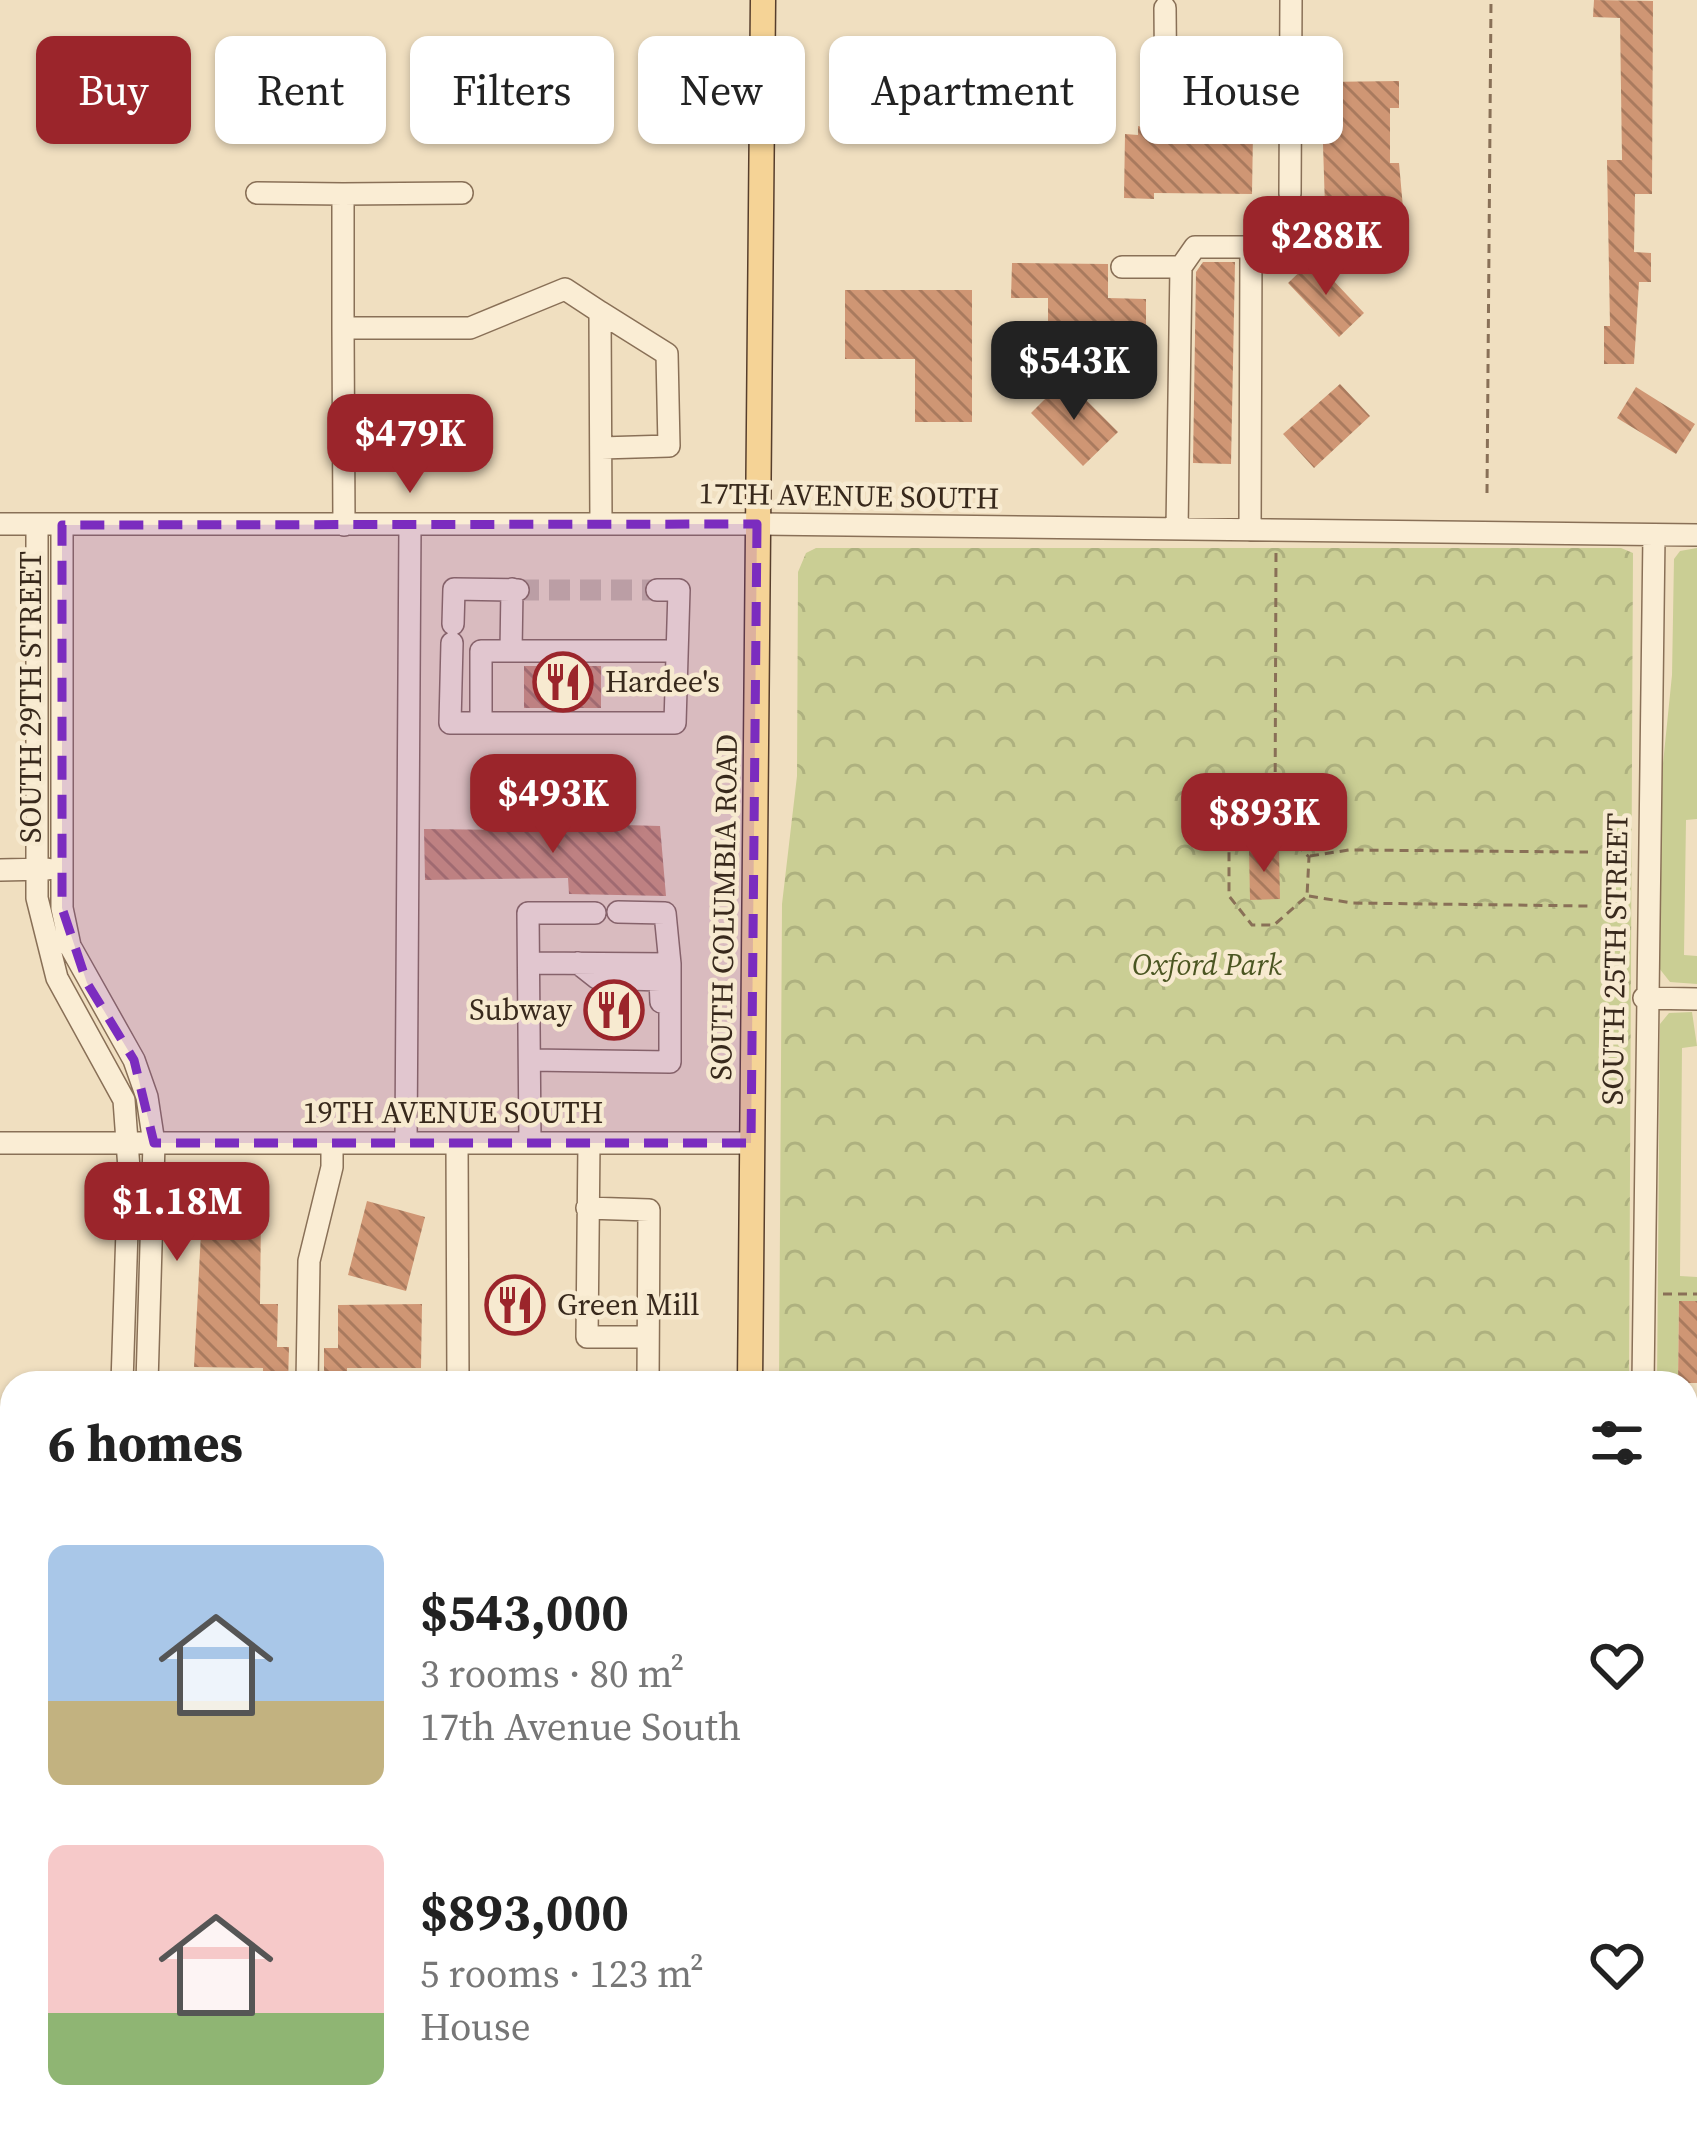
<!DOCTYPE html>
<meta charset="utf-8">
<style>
body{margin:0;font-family:"Source Serif 4",serif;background:#f2f2f2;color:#222;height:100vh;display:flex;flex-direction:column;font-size:45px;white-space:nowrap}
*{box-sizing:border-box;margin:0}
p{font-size:39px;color:#767676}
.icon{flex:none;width:66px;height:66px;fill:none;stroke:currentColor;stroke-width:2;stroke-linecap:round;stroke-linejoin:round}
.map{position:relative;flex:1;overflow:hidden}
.side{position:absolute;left:0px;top:1371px;width:1698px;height:771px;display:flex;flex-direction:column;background:#fff;border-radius:36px 36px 0 0;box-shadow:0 3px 9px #0004}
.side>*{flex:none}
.hud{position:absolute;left:36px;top:36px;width:1626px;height:108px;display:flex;gap:24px}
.price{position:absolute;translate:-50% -102px;padding:0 27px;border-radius:24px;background:#9b252b;color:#fff;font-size:39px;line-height:78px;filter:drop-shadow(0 3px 6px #0008)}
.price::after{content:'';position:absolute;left:50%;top:72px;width:36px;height:27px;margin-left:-18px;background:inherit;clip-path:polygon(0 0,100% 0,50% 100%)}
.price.on{background:#222;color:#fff}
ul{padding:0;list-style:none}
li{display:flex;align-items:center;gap:36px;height:300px;padding:0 48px}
li span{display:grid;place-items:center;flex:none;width:336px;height:240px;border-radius:18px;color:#555}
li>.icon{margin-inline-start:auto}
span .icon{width:144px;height:144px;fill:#fffc;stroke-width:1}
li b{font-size:51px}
h2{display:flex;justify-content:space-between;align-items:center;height:144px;padding:0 48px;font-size:51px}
.pill{padding:0 42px;border-radius:18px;background:#fff;box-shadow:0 3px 9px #0004;font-size:42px;line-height:108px}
.pill.on{background:#9b252b;color:#fff}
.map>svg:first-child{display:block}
.grass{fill:#cace94}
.park{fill:url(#park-crowns)}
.building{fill:url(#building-back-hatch)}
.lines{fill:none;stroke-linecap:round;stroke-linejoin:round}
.minor-tunnel{stroke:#cbbb9f;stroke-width:21;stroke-dasharray:21 10;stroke-linecap:butt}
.minor-casing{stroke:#897057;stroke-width:24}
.major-casing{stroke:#573e2c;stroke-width:27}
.path{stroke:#897057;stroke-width:3;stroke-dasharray:9 6;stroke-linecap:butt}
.minor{stroke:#faedd4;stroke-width:21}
.major{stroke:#f5d396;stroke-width:24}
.marked{fill:#7b2cbf;fill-opacity:0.2;stroke:#7b2cbf;stroke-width:9;stroke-dasharray:24 15;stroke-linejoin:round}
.labels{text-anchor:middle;stroke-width:9;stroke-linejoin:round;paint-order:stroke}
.street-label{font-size:30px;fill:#38291c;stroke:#f7ead0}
.poi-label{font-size:30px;fill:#38291c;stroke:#f7ead0;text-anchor:start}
.park-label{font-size:30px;font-style:italic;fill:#4b5622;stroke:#f7ead0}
</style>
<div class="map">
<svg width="1697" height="2141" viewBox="0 0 1697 2141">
<defs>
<pattern id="park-crowns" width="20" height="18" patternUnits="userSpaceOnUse" patternTransform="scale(3)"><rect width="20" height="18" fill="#cace94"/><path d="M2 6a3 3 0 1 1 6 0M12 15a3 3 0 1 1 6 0" fill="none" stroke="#aeb17f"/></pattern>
<pattern id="building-back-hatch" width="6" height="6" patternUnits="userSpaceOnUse" patternTransform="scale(3)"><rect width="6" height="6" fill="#cf9674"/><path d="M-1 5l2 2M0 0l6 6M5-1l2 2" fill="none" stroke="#a97a5e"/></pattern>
</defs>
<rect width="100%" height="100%" fill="#f0dfc0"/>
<path class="grass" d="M1697,548V819L1686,820L1684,955L1697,956V984L1670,982L1659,968L1660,793L1672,675L1674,559L1680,551Z
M1692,1012L1697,1046L1682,1048L1680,1276L1697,1277V1301L1679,1302L1678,1383H1657L1660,1024L1669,1013Z
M255,2130H330L331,2140L365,2141H255Z"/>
<path class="park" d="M816,548H1621L1633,553L1629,1383H779L782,904L797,776L798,572L806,553Z"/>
<path class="building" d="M1594,0L1653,1L1652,194H1635L1634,252L1651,253V282H1639L1634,364H1604V326H1610L1607,160H1622L1620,18L1593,17Z
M1399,81V108H1390V163H1399L1404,219L1333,220V207H1325L1321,82Z
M1207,123L1224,124V133H1253L1252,194L1154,193V199L1124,198L1125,134L1138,135V126L1167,134Z
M1313,259L1364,313L1339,337L1288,283Z
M1203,262H1235L1231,464L1193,463L1196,272Z
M1012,263L1108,264V298L1146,299V332L1048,331V298H1011Z
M845,290H972V422H915V359H845Z
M1065,379L1118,432L1083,466L1031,413Z
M1340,384L1370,416L1314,468L1283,434Z
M1636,387L1695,424L1676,454L1617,418Z
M524,666H601V708H524Z
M519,822L660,826L666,896L569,894L568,878L425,880L424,829L518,830Z
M1249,850H1279L1280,899L1250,900Z
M367,1201L425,1217L406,1291L348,1275Z
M202,1214H261L260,1304H278L277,1347H289L288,1383H263V1368L194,1367Z
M1679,1301H1697V1383H1678Z
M422,1304L421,1368H347V1383H324V1348H338V1305Z"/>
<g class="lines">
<path class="minor-tunnel" d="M518,590H657"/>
<defs>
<path id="minor" d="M1165,8L1166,119
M257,193L343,194
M462,193L343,194V328H470L565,289L600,312
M1290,194L1291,0
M1122,267H1181
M343,328L344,525
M601,448L669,446L667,354L600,312L601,524
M0,524H757L1697,535
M37,525V898L57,978L124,1100L129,1169L122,1383
M62,525V908L70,946L134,1060L147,1097L154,1143L147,1383
M1177,529L1181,267L1195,247H1251L1250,530
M453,624L454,589L518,590
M452,643L450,723H675L679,590H657
M511,651L512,589
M481,723V651H677
M0,870L47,869
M618,912L665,913L670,964
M529,963L670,964V1062L530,1060
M578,963L597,978L660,980L661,1002
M1644,998L1697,999
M0,1143H751
M406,1143L410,525
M457,1143L458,1383
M530,1143L528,913H595
M589,1143L587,1337H648
M587,1208L649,1210L648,1383
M307,1383L309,1261L332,1167V1143
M1643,1383L1654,535
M0,1431L12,1425
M1686,1763H1697
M0,1840H12
M1686,1926L1697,1927
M0,2022H12
M305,2130L309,2141
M1398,2130L1406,2141
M118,2141V2130
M141,2141V2130
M579,2141V2130
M918,2141V2130
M1134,2141L1135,2130"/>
<path id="major" d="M750,1383L763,0
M745,2141V2130"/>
</defs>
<use href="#minor" class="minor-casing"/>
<use href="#major" class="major-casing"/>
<path class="path" d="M1487,493L1491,0
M1275,824H1252L1229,850V896L1252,925H1274L1307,896L1309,857L1275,824L1276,550
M1310,856L1349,850L1588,852
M1309,896L1352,903L1588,906
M1663,1294H1697
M1341,2141L1359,2130"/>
<use href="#minor" class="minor"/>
<use href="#major" class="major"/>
</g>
<path class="marked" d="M757,524L751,1143H154L134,1060L87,983L62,908V525Z"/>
<defs>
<symbol id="restaurant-ring" viewBox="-11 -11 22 22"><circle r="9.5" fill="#f7ead0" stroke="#9b252b" stroke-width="1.5"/><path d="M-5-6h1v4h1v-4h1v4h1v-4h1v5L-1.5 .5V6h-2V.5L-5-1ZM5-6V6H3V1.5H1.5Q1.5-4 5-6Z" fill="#9b252b"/></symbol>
</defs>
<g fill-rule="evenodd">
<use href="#restaurant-ring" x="530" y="649" width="66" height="66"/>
<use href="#restaurant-ring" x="581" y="977" width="66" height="66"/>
<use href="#restaurant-ring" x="482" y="1272" width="66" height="66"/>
</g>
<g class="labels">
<g class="street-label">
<text transform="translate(849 496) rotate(1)" y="10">17TH AVENUE SOUTH</text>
<text transform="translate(31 697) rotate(-90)" y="10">SOUTH 29TH STREET</text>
<text transform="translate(724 907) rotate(-89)" y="10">SOUTH COLUMBIA ROAD</text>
<text transform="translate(1615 959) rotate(-89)" y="10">SOUTH 25TH STREET</text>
<text x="453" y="1123">19TH AVENUE SOUTH</text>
</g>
<g class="poi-label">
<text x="605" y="692">Hardee's</text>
<text x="572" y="1020" text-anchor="end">Subway</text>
<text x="557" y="1315">Green Mill</text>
</g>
<g class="park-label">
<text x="1207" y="975">Oxford Park</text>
</g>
</g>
</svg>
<b class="price" style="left:1326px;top:298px">$288K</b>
<b class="price on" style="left:1074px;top:423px">$543K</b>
<b class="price" style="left:410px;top:496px">$479K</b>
<b class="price" style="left:553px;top:856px">$493K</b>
<b class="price" style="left:1264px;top:875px">$893K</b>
<b class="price" style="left:177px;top:1264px">$1.18M</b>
<div class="hud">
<a class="pill on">Buy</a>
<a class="pill">Rent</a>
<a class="pill">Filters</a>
<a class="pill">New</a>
<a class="pill">Apartment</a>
<a class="pill">House</a>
</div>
<section class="side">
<h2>6 homes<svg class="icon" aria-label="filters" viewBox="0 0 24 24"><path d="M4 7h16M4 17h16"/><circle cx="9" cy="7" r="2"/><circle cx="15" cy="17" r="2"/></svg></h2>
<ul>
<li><span style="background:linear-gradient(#a9c7e8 65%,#c2b280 0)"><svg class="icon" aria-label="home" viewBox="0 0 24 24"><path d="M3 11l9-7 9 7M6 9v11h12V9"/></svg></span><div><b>$543,000</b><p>3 rooms · 80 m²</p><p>17th Avenue South</p></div><svg class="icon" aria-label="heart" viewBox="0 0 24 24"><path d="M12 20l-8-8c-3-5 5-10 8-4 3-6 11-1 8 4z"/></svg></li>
<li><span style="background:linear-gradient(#f6c9c9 70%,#8fb573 0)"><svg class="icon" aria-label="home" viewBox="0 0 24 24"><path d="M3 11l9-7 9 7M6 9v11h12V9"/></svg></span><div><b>$893,000</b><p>5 rooms · 123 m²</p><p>House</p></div><svg class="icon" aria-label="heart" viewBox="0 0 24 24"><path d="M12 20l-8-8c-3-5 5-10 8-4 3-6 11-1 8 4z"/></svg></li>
</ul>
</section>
</div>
